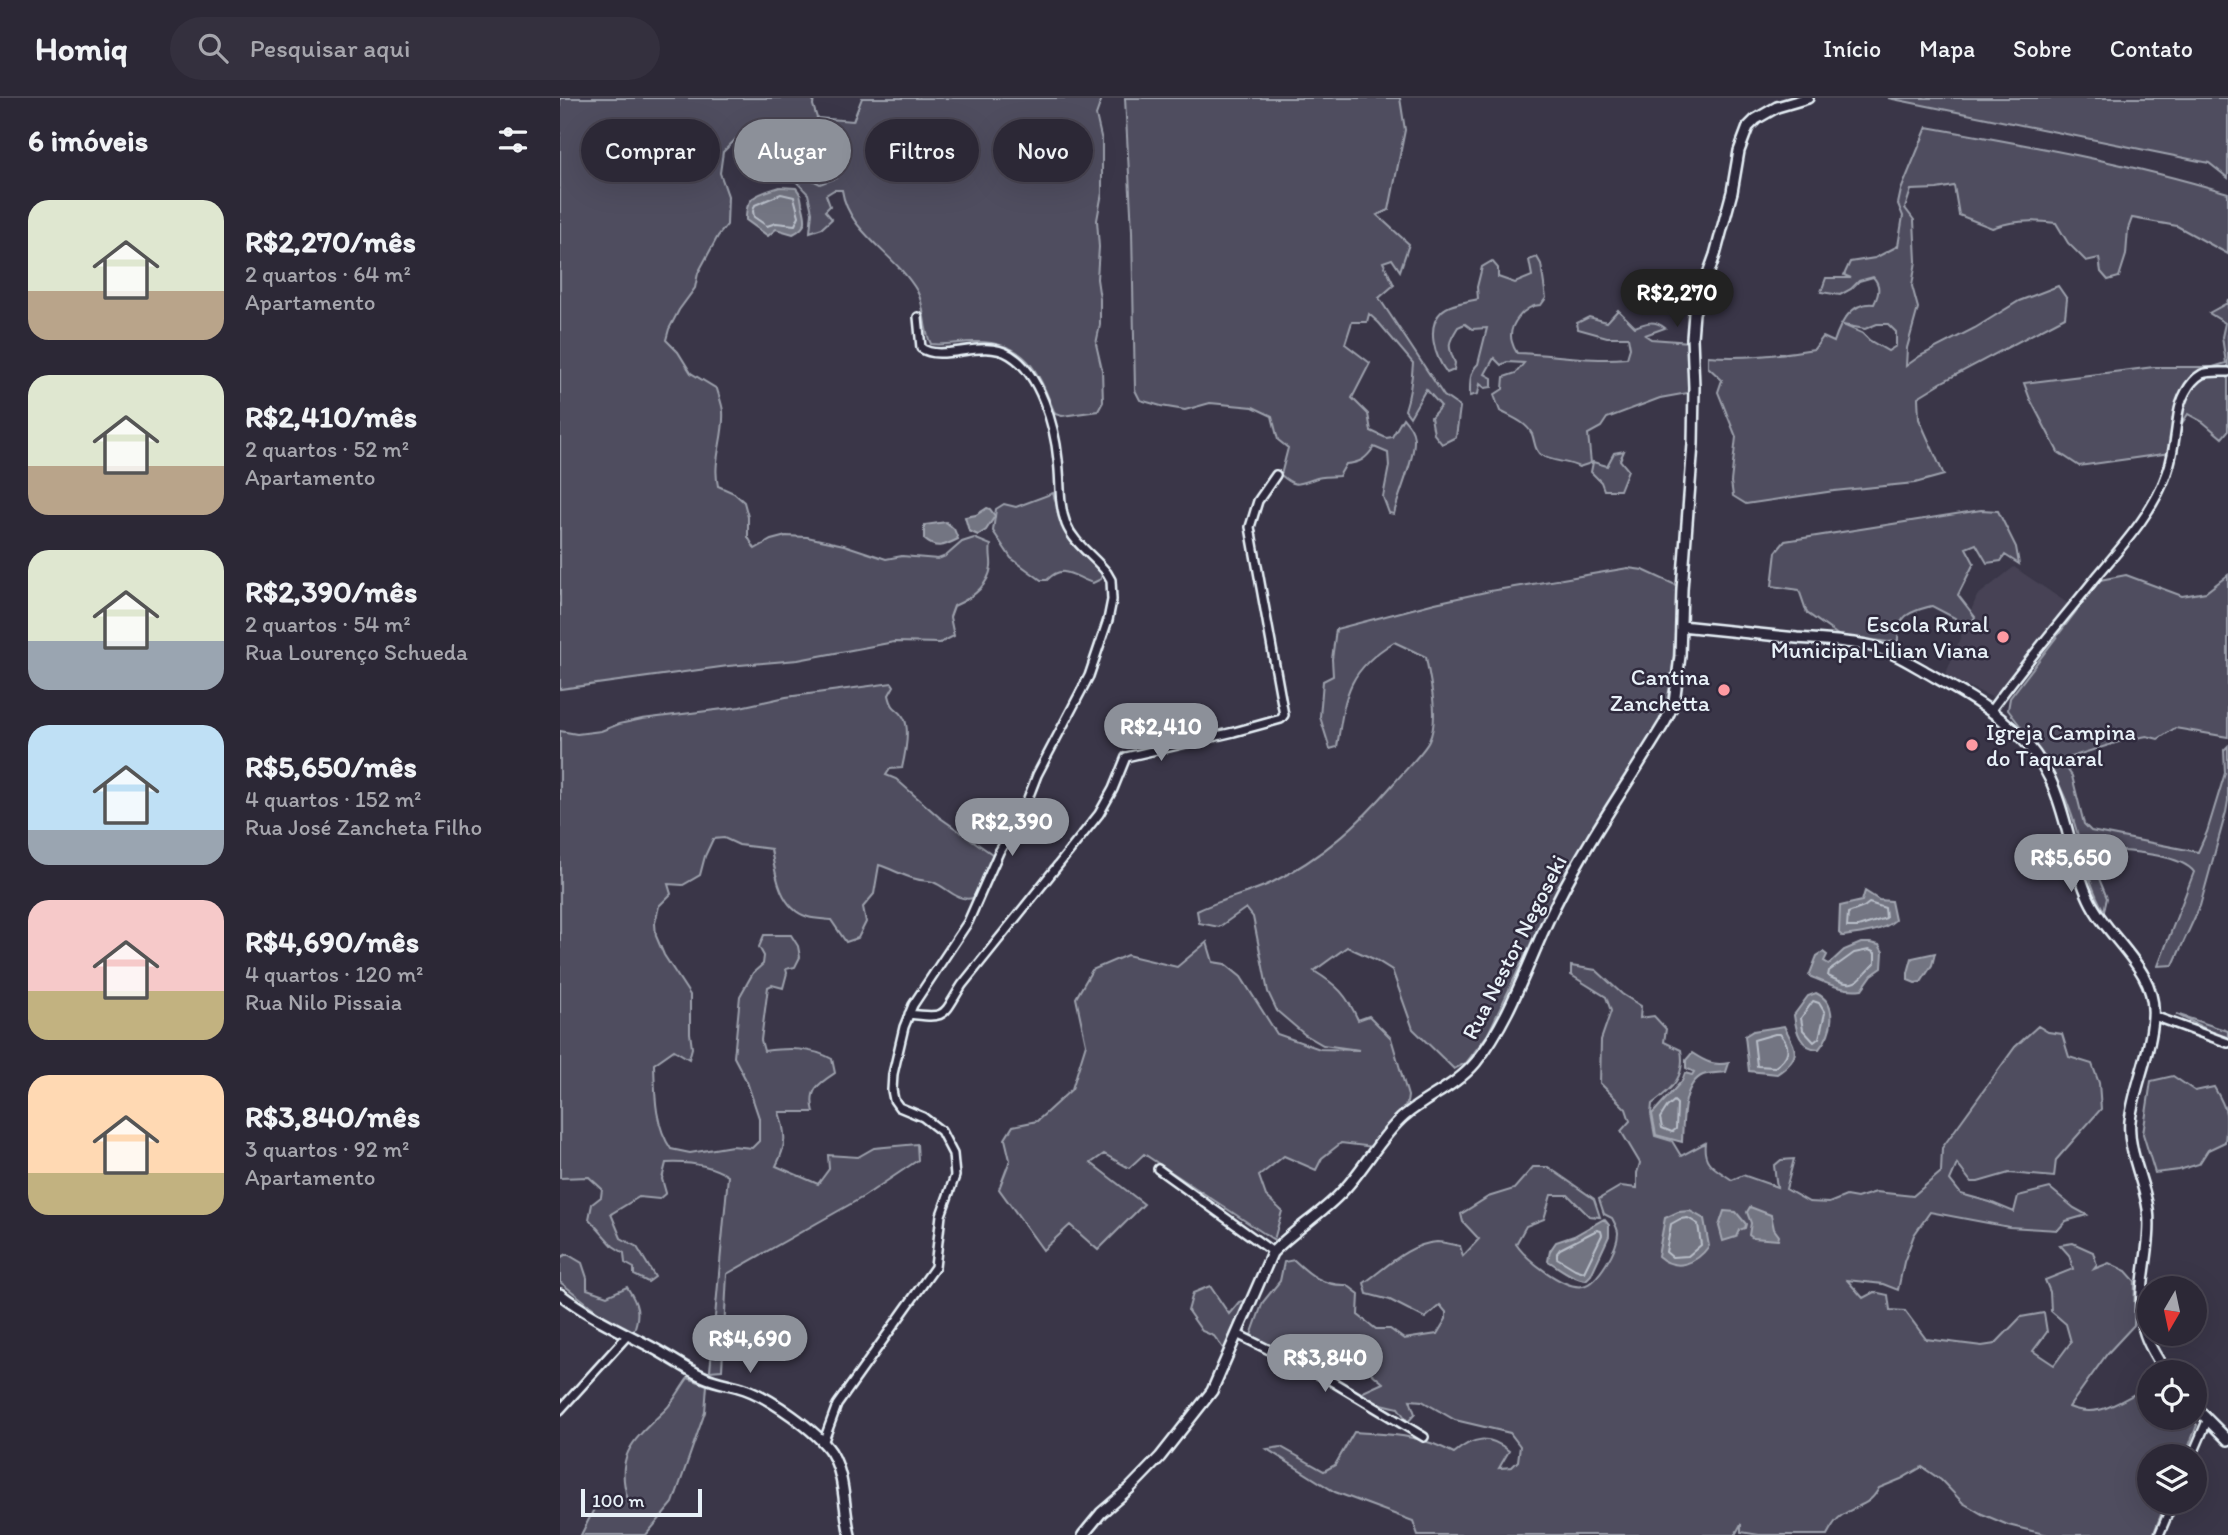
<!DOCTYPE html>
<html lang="pt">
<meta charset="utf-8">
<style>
body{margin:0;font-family:Itim,sans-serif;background:#34303e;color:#f1f3f6;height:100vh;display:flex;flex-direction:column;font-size:26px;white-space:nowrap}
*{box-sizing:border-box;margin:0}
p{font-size:23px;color:#a6a6ad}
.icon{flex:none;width:38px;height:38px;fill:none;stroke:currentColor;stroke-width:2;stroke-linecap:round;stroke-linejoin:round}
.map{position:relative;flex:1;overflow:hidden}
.sheet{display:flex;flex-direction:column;background:#2c2836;width:560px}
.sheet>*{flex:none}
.banner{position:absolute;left:21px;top:21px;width:665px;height:63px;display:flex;gap:14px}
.needle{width:46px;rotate:189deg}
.tools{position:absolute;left:1577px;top:1178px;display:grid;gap:14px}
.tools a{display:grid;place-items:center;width:70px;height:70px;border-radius:50%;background:#2c2836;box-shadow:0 7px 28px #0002,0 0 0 2px #484451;font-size:35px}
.scale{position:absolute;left:21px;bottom:18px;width:121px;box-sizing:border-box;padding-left:7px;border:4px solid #e8f1f8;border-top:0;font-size:19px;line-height:24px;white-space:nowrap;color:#e8f1f8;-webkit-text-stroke:5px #2f2a3d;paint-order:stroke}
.price{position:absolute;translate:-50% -60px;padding:0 16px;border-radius:24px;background:#8c9099;color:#fff;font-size:23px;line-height:46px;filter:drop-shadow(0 2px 4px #0008)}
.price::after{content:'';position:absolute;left:50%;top:42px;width:21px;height:16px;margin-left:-10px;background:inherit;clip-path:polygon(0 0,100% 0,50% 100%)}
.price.current{background:#222;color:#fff}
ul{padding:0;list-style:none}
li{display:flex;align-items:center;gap:21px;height:175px;padding:0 28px}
li span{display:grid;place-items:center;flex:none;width:196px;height:140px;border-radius:21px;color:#555}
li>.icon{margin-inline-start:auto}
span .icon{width:84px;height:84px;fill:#fffc;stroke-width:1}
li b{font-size:30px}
h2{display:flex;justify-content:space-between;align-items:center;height:84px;padding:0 28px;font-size:30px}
.tag{padding:0 24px;border-radius:32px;background:#2c2836;box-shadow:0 7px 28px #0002,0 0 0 2px #484451;font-size:24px;line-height:63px}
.tag.current{background:#8c9099;color:#fff}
header{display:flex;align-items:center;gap:42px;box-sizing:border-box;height:98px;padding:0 35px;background:#2c2836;border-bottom:2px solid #484451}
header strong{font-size:33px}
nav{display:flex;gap:38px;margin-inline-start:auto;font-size:24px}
.search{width:490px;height:63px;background:#34303e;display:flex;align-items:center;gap:18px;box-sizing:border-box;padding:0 24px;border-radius:38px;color:#a6a6ad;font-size:26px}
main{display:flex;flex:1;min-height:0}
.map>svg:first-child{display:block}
.built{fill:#464354}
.green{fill:#504e5f;stroke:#9ca0ac;stroke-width:2;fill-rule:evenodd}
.water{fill:#737482;stroke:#a2a6b1;stroke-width:2}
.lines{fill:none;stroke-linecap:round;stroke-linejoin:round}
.shore{stroke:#b9bfc9;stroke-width:2}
.minor-casing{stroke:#e8f1f8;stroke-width:12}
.tertiary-casing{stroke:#e8f1f8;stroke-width:14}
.minor{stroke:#2f2a3d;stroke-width:7}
.tertiary{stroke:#2f2a3d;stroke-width:9}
.poi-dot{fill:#ff9aa2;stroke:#2f2a3d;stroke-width:2.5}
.labels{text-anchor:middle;stroke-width:5;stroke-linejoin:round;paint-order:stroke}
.poi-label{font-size:23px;fill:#e8f1f8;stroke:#2f2a3d;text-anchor:end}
.street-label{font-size:23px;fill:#e8f1f8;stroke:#2f2a3d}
</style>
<header>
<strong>Homiq</strong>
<div class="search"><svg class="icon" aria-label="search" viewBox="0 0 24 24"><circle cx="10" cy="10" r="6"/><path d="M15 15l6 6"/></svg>Pesquisar aqui</div>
<nav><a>Início</a><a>Mapa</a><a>Sobre</a><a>Contato</a></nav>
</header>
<main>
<section class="sheet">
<h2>6 imóveis<svg class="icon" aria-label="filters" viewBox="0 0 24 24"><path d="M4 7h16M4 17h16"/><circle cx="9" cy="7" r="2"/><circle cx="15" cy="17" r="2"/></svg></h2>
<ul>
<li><span style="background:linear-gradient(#dfe7d0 65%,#b9a48a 0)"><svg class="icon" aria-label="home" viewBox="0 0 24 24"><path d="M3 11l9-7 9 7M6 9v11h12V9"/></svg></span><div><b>R$2,270/mês</b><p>2 quartos · 64 m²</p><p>Apartamento</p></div></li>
<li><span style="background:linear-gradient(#dfe7d0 65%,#b9a48a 0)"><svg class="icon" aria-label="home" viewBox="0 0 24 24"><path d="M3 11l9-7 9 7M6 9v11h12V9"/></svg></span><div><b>R$2,410/mês</b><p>2 quartos · 52 m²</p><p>Apartamento</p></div></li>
<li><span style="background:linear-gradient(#dfe7d0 65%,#9aa5b1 0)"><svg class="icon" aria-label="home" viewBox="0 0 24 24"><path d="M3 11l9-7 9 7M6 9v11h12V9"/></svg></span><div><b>R$2,390/mês</b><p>2 quartos · 54 m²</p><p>Rua Lourenço Schueda</p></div></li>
<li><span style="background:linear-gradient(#bfe0f5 75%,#9aa5b1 0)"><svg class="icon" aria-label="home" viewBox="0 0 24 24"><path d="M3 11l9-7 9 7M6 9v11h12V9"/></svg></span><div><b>R$5,650/mês</b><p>4 quartos · 152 m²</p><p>Rua José Zancheta Filho</p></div></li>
<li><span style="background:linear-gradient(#f6c9c9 65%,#c2b280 0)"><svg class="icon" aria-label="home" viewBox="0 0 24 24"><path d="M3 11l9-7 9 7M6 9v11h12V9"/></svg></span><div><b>R$4,690/mês</b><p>4 quartos · 120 m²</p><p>Rua Nilo Pissaia</p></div></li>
<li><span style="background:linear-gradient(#ffd9b3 70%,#c2b280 0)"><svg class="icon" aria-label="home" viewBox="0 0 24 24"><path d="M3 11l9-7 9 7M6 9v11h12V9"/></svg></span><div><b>R$3,840/mês</b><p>3 quartos · 92 m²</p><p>Apartamento</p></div></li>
</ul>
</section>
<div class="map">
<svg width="1668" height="1437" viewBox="0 0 1668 1437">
<rect width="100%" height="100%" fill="#3a3648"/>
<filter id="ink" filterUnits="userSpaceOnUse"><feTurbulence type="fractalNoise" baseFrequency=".0143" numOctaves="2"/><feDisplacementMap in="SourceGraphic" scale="14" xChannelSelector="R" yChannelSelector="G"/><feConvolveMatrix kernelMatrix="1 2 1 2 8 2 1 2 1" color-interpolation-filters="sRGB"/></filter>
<g filter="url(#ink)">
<path class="built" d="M1454,469L1510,507L1436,601L1385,578L1417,498Z"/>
<path class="green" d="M0,0H254L253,7L257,20L293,23L302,0H542L536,17L542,43V95L537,122L539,149L537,181L540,201V227L536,246L542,272L543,304L538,313L502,318L495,316C478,273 467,243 414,244C399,244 385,248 371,246C362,229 366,209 357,193C336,156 288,135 282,92H274L266,97L270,108L265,113L272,121L262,130L250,134L252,114L248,96L231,78L247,79L260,86L276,80C271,63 274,51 285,37C259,33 235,40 209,42C198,42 187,41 176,41L163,54L160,75L168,98L167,127L158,138L138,175L135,190L119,212L109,231L106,242L118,254L131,275L157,291C159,298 162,306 163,313C165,339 152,362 158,388L174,395L184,404L188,419V439L195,451L211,442L226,438L247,439L284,447L326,461L342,458L378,461L386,458L402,444L414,440L431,447C429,455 432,462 431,469C428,489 410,501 394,508L390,519L394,538L380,545L334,544L238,562L168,568L0,591Z
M565,0H840L845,32L829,112L817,117L849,146L840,173L832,161L823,164L834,187L819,200L884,298L900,309L896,339L882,346L874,336L871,319L881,308L866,291L850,319L845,312C850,297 852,281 853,265L819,225L809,216L807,224H792L785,246L810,265L792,300L808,316L811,333L826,340L832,339L843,320C848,326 853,331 854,340C855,361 839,394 834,416L829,415L823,399L829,368L828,355L814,349C806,361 800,365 786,366L779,378C771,379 762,378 754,381C738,386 736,390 721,377L728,350L718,342L712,318L693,309L650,305L625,312L601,308L580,302L575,292L572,133Z
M1328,0H1668V80L1649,65Z
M1367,29C1468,47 1569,65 1668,95V156L1617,128L1572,120L1568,131L1566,157L1559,179L1548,182L1541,174L1539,160L1526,163L1508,145L1496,125C1475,122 1452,122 1432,130L1399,117L1394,88L1377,91L1351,92L1345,110L1354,122L1356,163L1352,188L1358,210L1347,250L1346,268L1360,258L1415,230L1459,203L1498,188L1507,201L1505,219L1384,283L1358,299L1359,321L1384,377L1355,385L1274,393L1186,406L1173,398L1171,384L1176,339L1158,294L1162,282L1148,269V258C1183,261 1219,257 1254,251L1263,239L1274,244C1280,225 1292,203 1314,206C1319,196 1321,187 1313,179L1299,183L1291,191L1280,197L1261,194L1266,180H1291L1284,177L1290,164L1315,160L1338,148L1343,118L1338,106L1341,92ZM1317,226H1328L1336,234V248L1328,253L1309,242L1302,235L1283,227L1305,231Z
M977,159L981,166L986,200L981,207C964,207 947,228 952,244C953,248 955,252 957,255C994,256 1031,264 1067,260L1070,250L1068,239H1047L1018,231L1017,225L1029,219L1047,224L1058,212L1075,229C1087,224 1095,222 1105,230L1085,237L1091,241L1130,244L1128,295L1100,300L1047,320L1041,329L1028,336L1031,365L1019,369C1008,363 992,364 981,357C974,352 975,343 972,336C966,324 951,319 940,313L934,297L943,291L944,279L956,275L964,265L947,264L941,267L934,260L925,276L932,280V289L925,290L920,286L918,296L910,298C910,287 909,274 918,266L927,230L912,231L905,226L898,229C888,245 887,247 895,265L894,272L887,275C875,259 865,229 882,213C890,205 908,204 918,201L917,189L922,169L932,163L938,170V179L955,185L972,178L969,162Z
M1668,201V333L1662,340L1643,324L1628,316L1617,333L1610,355L1519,368L1498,354L1470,301L1464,285L1594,269H1653L1666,265L1662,239L1665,225L1649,215L1667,205Z
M1064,353L1060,362L1068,372L1060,392H1044L1041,384L1031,374L1033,364L1047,368L1054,355Z
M493,395L500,419L512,445L542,475L541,481L533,485C514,479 504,465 487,482H481L451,460L433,433L436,411L444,406L456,409Z
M1421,412L1438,413L1456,449L1459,466L1445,457L1441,463L1427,465L1416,446L1406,450L1414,465L1398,497L1415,519L1407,531L1395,520L1372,508C1349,514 1337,517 1338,543L1328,544L1278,537L1247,515L1239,492L1212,488L1216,454L1225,443Z
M1068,470L1083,472L1118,488L1112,581L1102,622L998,788L928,936L906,965L894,971L853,931L832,872L816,862L787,849L754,873C777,887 787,897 798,922L809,918L831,940L848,998L847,1005L813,1049L781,1045L762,1060L756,1072L724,1058L699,1078L706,1098L722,1113L714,1142L584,1056L569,1070L544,1056L531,1065L584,1106L538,1152L510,1127L483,1152L439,1091L450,1062L445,1041L453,1028L477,1023L512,991L526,946L516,900L532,872L567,857L617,869L647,844L653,864L665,866L681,879L717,936L760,951L799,952L763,947L744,936L717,913L708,894L693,819L686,810L659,829L639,825L637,813C661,801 688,796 711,785C763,759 798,727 835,684C843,674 864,654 869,643C880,619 870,584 866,559L834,544C786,573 785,599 777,649L770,651L760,619L763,583L773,578L772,561L776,531L875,505L930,493Z
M1566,477L1622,498L1646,494L1668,477V639L1615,630L1598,641L1587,638L1565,642L1501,662L1512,678L1524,726L1531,733L1638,754L1647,734L1665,675L1664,652L1668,648V703L1666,714L1640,808L1613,867L1598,868L1634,774C1619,754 1556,753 1530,750L1531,761L1547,800L1544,813C1526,783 1523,748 1511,715C1498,676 1473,644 1448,612L1450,600L1540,482Z
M332,585L334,588L329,597C333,615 338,608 344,620C350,631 345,657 342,670L330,671L326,677L336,681L379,719L435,758L413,800C396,804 387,789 373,784C367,782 361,783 356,781C343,778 332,771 319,767L314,796L303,809L306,824L298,840L286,844L271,822C263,821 255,821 248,819C220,811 215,775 211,751L179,747L164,740L153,741L145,758L140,777L123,787L108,786L111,796L99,808L95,825L96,838L104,857L130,897V935L132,950L129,961L114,952L94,966C95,995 94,1026 111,1051L130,1055L172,1048L192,1050L199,1043V1020L187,984L174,959L180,898L193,875L203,866L204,858L199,849L204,837H231L238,848L240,859L235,869L226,871L227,875L223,890L212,887L208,889L201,942L204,953C227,950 251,949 272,961L275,975C258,986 248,992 254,1014H219C226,1036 227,1047 216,1068L258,1086L269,1071L268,1057L298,1059L314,1050L357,1046L358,1062L303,1099L167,1176L162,1272L150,1273L168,1078C151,1067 127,1064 106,1065L102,1081L106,1095L99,1101L79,1099L51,1116L61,1140L77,1149L95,1179L88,1184L74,1177V1170L65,1165L64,1155L53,1148L29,1121L32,1106L41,1099L42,1091L29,1079L0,1080V633L17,636L41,633L59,626L82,621L180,609L226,599Z
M1011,868L1036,872L1062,896L1081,908L1080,920L1094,918L1106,931L1104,944L1121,952C1126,979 1112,991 1092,1006L1091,1016L1095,1038L1112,1043L1121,1058L1145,1045C1142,1067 1157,1071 1172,1082L1183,1077L1217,1089L1214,1068L1221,1062L1234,1061L1226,1091L1249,1104L1269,1105L1286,1098L1297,1100L1316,1094L1353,1098L1381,1074L1382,1050L1455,949L1478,928L1488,934L1502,936L1509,959L1532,966L1539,985L1541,1011L1496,1062L1494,1079L1449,1075L1418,1084H1411L1397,1066L1390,1082L1401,1096L1430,1104L1454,1114L1458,1098L1490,1090L1514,1110L1527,1117L1506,1123L1498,1132L1449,1129L1370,1114L1354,1137L1344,1164L1338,1192L1323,1186L1287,1182L1303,1200L1314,1194L1328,1197L1330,1212L1345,1213L1366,1241L1422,1248L1435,1246L1461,1219L1484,1215L1487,1234L1473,1253L1494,1267L1511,1244L1506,1226L1491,1213L1490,1194L1485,1182L1513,1171L1509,1157L1500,1147L1513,1145L1533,1154L1537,1167L1534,1171L1549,1165L1566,1173L1575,1183L1574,1227L1547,1256L1509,1309C1541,1322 1561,1301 1589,1289V1320H1631L1637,1327L1625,1358H1589V1404H1606L1593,1437H1488L1448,1427L1422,1416L1403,1405L1381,1382L1362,1369L1341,1381L1319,1390C1309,1409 1297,1406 1281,1418C1274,1423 1271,1430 1267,1437H1199L1181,1434V1426L1175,1437H858L853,1423L775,1394L707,1351L721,1349L764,1373L775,1367L794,1334C833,1337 858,1336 894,1355C913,1339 929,1336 949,1353L939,1370L952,1369L958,1363L960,1348L950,1335L895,1322L862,1303L850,1302L855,1316L848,1324L838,1310L809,1303L800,1298L803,1294L823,1285L810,1274L806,1254L780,1248L769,1264L751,1270L690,1240L703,1204L720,1183L724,1164L734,1162C750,1177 763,1188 787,1187L799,1196L798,1217L816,1231H830L844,1241L877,1236L886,1221V1214L880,1207L865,1220L830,1202L807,1196L804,1185C827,1169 848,1146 877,1144C884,1144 893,1147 900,1148L903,1158L919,1141L903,1124L901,1116L928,1099L954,1091L973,1069H988L1034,1101L1040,1119L1029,1118L1008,1097H991L984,1121L966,1128L956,1146C966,1161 1004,1192 1023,1188C1038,1185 1058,1150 1058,1135C1058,1131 1054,1124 1052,1120L1044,1116L1039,1101L1061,1088L1077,1090V1075L1080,1065L1061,1033L1070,1023L1066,1011L1040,985L1041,942L1051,913L1046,899L1011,877Z
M1616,916L1668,933V940L1660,938Z
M1613,978L1635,993L1654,989C1668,1013 1668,1016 1665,1044L1648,1052L1639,1066L1619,1072L1595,1075L1583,1036L1591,983Z
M7,1156L22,1165L27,1180V1191L47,1198L67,1189C78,1206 81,1215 73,1235L38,1214L0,1184V1160Z
M650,1188L669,1216L679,1204L687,1202L665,1253L654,1238L642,1233L628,1213L633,1195Z
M128,1280L147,1287L145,1314L113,1405L86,1437H21L35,1409L53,1408L68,1402C54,1356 74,1342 105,1312C114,1303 120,1291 128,1280Z"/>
<path class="water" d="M220,89L236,90C241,96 241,99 242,106C246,121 249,128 233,136L216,131L208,138L186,122C185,97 199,96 220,89Z
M427,410L430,411L435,418L426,432L418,437L409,433L405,419L416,417Z
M386,424L394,431L398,441C384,448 376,452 364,441V427Z
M1305,793L1319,802L1331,803L1335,822C1322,834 1299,836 1282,838L1279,835L1280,808L1302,803Z
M1301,845H1310L1319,847L1323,854L1322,870L1312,877L1302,891C1283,894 1266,885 1249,878L1257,858L1263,854L1267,857L1264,863L1269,866L1284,852Z
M1375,855L1372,867L1361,884L1355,885L1348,882V875L1352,860Z
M1256,895C1279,906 1273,934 1259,951C1240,951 1236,932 1234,917L1248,898Z
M1224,928C1236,952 1243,958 1217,976L1189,973L1185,938L1193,933Z
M1132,955C1146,964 1153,968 1169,965L1166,974C1159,975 1150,975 1143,977C1122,986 1123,1024 1122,1044L1096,1037L1092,1016L1122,983L1125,975L1132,977L1134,974L1126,970V962Z
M1190,1109L1211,1117L1214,1131L1219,1138L1218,1142L1193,1140L1189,1137L1191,1125L1187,1114Z
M1130,1113L1144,1121L1149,1148C1136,1166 1116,1174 1098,1158L1105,1120L1118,1114Z
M1164,1113L1176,1114L1186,1126L1185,1130L1179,1132L1176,1139L1163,1143L1159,1128Z
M1044,1121L1049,1127V1138L1031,1177L1026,1182C1013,1181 1000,1170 988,1163L990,1153L996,1144L1014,1138Z"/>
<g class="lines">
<path class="shore" d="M221,96L234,99L239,118L235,127L216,125L207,128L194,119L193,113L195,107Z
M1309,805L1325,810L1326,820L1298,829H1287L1288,815L1304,809Z
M1309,852L1315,855V865C1296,883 1297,893 1268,878L1269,873L1294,855Z
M1253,903L1259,905L1265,915L1259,940L1254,944L1243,932L1241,920Z
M1215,936H1220C1232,949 1229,959 1215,969L1197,968L1194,942Z
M1114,1003L1117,1006L1116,1031L1112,1034L1102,1030L1100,1020L1107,1009Z
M1128,1120L1138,1126L1141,1147L1128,1158L1112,1159L1106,1154L1111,1126L1120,1121Z
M1037,1132L1041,1133L1042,1137L1024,1174L1015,1171L997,1160V1155L1000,1151Z"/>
<defs>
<path id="minor" d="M1431,612C1465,565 1502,522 1538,477C1563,447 1594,413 1607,375C1614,356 1615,337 1618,317C1620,303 1628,284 1642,276C1649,273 1660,274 1668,274
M349,916C388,921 382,918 402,887L539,716L553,691L566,659L674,634L721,621L724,617L690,429L698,403L716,377
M1594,918L1668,945
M598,1071L713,1154
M677,1236L768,1281L864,1339
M0,1312L67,1238
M263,1345L277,1307L375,1169L381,1117L395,1078L393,1056L381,1033L363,1019L339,1009L334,1002L332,992L333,976L344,929L353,907L408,824L439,754L462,716L477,677L529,578L548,522L552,502L551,482L547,475C534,458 514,446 506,426C498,405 501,383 498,362C495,329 480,275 450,257C421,240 383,265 361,250L358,219
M1632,1358L1647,1323
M1599,1437L1613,1404"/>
<path id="tertiary" d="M1121,528C1160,532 1199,536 1237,540C1262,542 1287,543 1311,548C1332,553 1350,565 1368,575C1417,603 1464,627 1490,681C1508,719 1511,763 1529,801C1548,842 1597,870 1593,919C1591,955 1574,988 1570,1023C1567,1052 1584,1082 1588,1111C1593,1151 1575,1192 1584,1232C1588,1247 1597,1261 1606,1274
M0,1196C28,1218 61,1233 93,1250C110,1259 126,1271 144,1279C157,1285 171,1286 185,1291C210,1300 256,1332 271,1354C286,1379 283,1410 290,1437
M1634,1308L1668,1342
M523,1437L541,1415L570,1390L600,1359L652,1293L712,1155C732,1133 759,1118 780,1096C804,1072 819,1040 844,1018C868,998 896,988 916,964C954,916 970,856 998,802C1029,740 1069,684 1105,624L1114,605L1120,558L1122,491L1133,346L1134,289L1132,240L1134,215L1155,157L1172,94L1179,53L1188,29L1196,21L1217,9L1248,0"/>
</defs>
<use href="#minor" class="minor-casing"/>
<use href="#tertiary" class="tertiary-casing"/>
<use href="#minor" class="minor"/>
<use href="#tertiary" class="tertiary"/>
</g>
</g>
<g class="poi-dot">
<circle cx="1443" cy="539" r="7"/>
<circle cx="1164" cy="592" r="7"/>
<circle cx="1412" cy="647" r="7"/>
</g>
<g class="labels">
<g class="poi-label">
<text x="1429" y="534">Escola Rural<tspan x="1429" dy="26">Municipal Lilian Viana</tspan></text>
<text x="1150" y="587">Cantina<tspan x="1150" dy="26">Zanchetta</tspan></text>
<text x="1426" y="642" text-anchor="start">Igreja Campina<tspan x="1426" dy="26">do Taquaral</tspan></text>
</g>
<g class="street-label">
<text transform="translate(954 849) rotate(-63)" y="8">Rua Nestor Negoseki</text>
</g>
</g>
</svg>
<div class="tools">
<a><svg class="needle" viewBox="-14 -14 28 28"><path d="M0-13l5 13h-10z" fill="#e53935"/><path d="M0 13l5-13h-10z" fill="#a6a6ad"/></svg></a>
<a><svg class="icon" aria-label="locate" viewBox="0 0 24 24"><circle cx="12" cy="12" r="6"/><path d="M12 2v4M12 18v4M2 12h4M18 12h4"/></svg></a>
<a><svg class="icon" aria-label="layers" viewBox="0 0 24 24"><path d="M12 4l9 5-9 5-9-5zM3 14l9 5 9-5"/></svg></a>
</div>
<div class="scale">100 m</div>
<b class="price current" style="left:1117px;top:231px">R$2,270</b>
<b class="price" style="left:601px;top:665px">R$2,410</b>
<b class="price" style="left:452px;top:760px">R$2,390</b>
<b class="price" style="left:1511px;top:796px">R$5,650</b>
<b class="price" style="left:190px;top:1277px">R$4,690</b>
<b class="price" style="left:765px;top:1296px">R$3,840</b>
<div class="banner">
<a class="tag">Comprar</a>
<a class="tag current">Alugar</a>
<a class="tag">Filtros</a>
<a class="tag">Novo</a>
</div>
</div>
</main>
